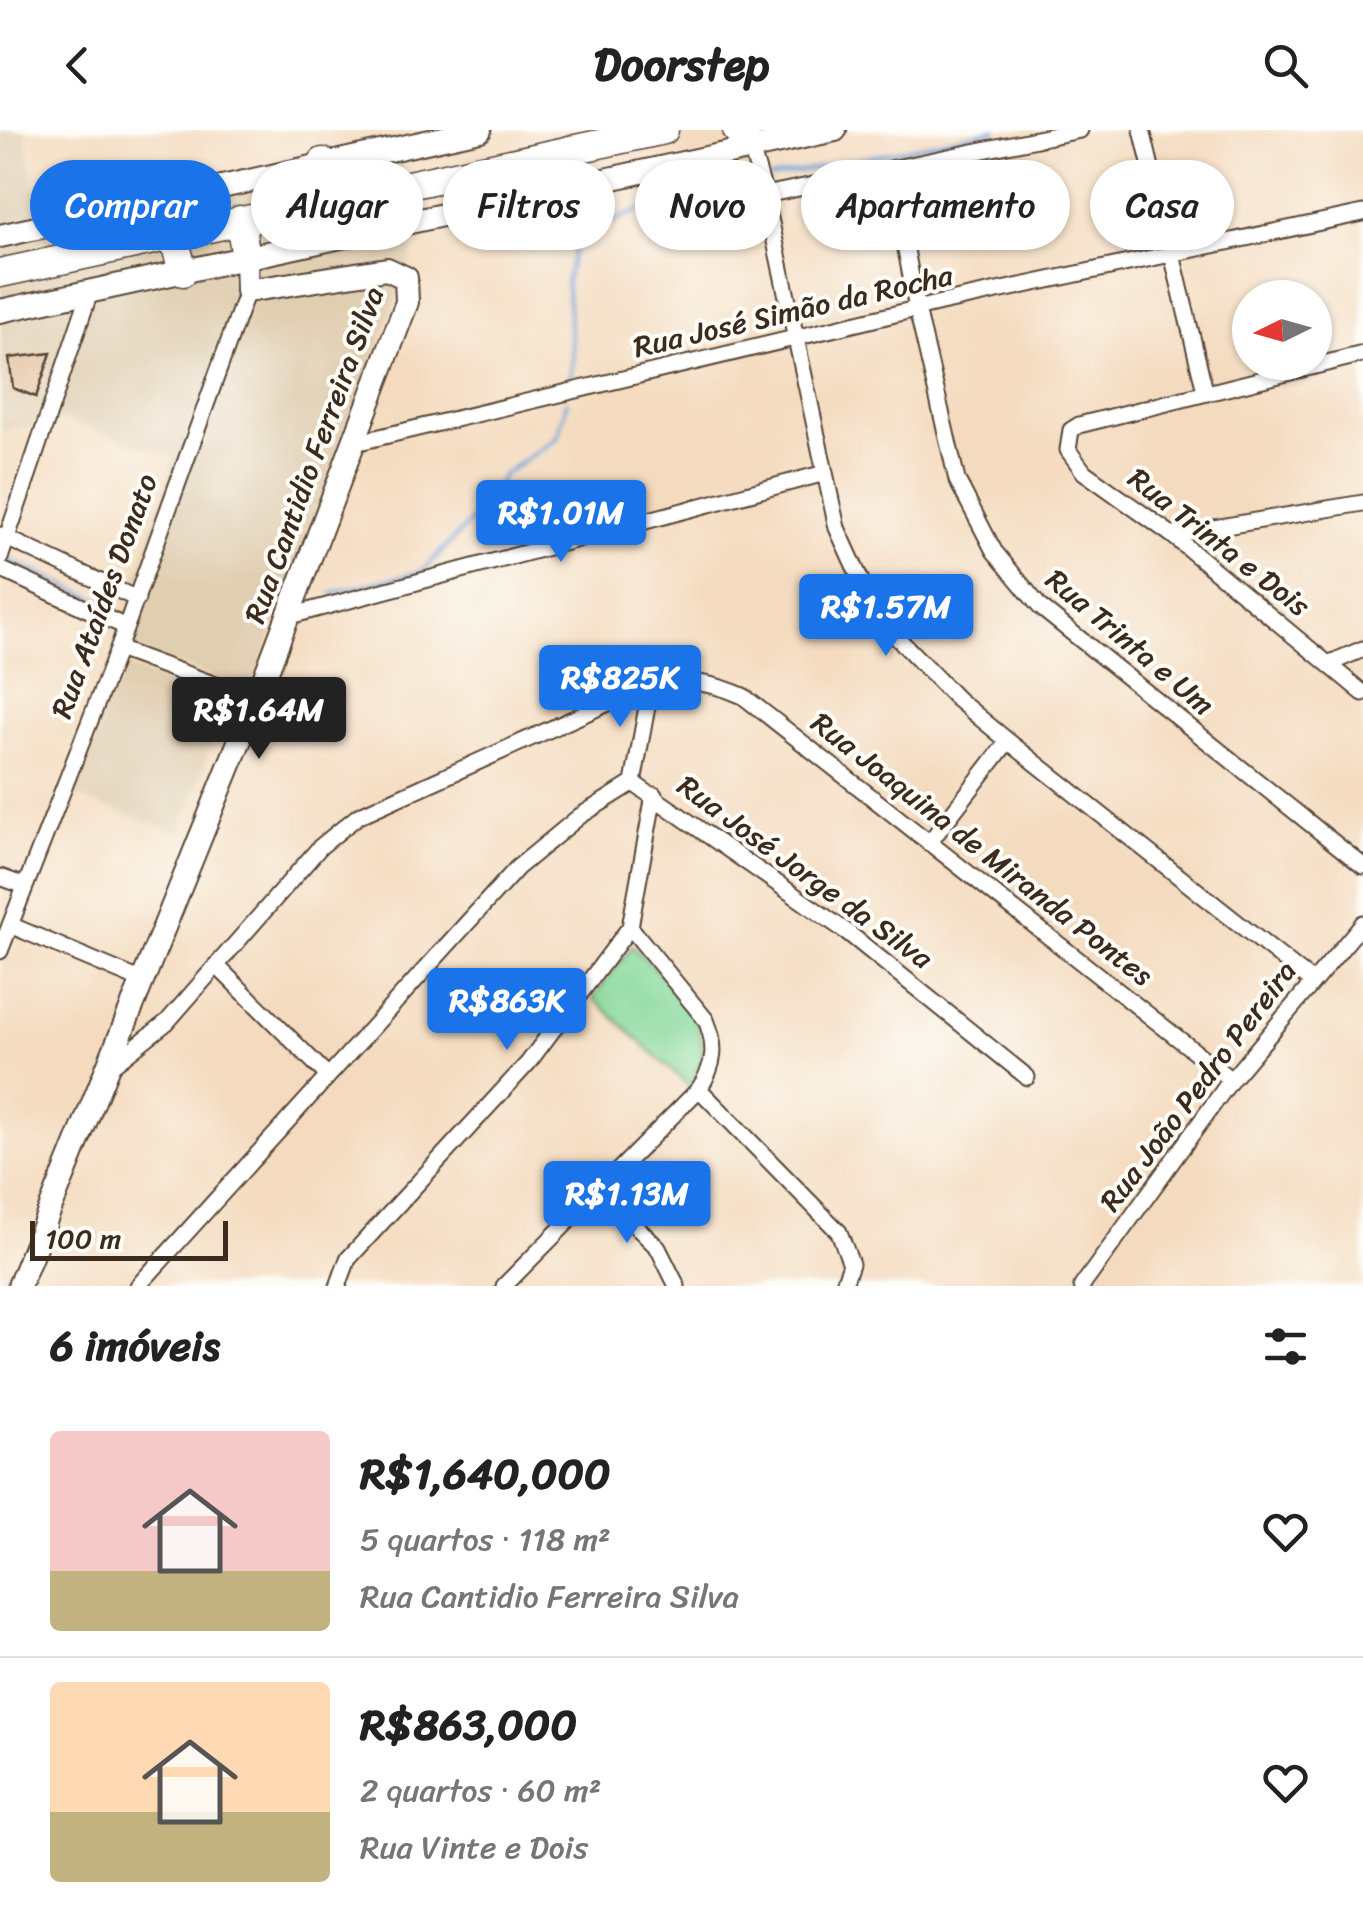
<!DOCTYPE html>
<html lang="pt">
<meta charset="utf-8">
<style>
body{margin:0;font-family:Sriracha,sans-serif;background:#f2f2f2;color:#222;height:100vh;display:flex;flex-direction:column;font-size:38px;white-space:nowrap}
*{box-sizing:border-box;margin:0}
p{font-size:32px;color:#767676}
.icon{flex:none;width:55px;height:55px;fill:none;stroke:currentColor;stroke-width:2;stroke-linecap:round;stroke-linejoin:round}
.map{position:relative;height:1156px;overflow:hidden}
.drawer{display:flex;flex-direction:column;background:#fff;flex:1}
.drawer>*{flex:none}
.hud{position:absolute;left:30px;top:30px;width:1305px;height:90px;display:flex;gap:20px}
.needle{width:65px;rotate:265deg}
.buttons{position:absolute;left:1232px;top:150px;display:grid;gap:20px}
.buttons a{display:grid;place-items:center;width:100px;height:100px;border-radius:50%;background:#fff;box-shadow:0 2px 8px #0004;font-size:50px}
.scale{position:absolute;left:30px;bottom:25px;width:198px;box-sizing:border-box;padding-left:10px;border:5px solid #3b2a1e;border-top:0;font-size:28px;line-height:35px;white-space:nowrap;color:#3b2a1e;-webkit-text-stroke:8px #fdfcf7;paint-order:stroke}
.price{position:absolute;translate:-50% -85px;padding:0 22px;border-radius:10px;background:#1a73e8;color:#fff;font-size:32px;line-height:65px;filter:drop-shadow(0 2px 5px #0008)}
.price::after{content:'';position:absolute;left:50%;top:60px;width:30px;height:22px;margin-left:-15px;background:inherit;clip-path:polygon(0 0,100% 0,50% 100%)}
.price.active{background:#222;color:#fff}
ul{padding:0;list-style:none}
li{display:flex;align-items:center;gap:30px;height:250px;padding:0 50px}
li+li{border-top:2px solid #e0e0e0}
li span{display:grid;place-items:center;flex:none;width:280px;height:200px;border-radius:10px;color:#555}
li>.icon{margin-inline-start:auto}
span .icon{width:120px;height:120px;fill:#fffc;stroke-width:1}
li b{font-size:42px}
h2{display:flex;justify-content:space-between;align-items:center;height:120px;padding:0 50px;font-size:42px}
.chip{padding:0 35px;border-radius:45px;background:#fff;box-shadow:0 2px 8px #0004;font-size:35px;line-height:90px}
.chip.active{background:#1a73e8;color:#fff}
header{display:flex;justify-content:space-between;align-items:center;height:130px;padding:0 50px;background:#fff;font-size:45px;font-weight:800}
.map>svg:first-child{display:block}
.built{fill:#e0ceb1}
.green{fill:#85d89a;stroke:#60815c;stroke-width:2.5}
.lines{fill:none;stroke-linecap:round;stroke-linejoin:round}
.stream{stroke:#6b9fd7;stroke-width:4}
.building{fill:#e3b996}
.street-casing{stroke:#574536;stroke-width:19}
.secondary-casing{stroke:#574536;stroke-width:26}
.highway-casing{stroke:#574536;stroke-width:31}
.street{stroke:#fff;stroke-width:15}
.secondary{stroke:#fff;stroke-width:22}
.highway{stroke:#fff;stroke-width:28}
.labels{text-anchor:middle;stroke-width:8;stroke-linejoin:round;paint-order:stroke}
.street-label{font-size:30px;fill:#3b2a1e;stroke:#fdfcf7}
</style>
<header><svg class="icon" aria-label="back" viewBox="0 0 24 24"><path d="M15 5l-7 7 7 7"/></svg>Doorstep<svg class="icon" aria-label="search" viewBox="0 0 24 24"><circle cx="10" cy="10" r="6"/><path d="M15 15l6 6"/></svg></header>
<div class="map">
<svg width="1363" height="1156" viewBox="0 0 1363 1156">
<rect width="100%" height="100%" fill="#fdfcf7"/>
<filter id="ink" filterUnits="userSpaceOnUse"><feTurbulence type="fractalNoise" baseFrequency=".01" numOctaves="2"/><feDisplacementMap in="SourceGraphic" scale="20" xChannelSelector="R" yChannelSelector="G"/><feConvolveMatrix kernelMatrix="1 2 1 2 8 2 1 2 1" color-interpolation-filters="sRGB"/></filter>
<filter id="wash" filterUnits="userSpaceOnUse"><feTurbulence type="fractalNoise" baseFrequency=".0048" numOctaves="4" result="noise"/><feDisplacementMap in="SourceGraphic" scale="40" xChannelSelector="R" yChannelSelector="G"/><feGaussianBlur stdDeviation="2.25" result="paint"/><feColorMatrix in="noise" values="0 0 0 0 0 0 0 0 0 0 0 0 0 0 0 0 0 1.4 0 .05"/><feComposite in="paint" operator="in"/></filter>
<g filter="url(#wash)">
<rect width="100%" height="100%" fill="#f4dbbf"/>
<path class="built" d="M0,0H25L39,88L398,11L412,126L250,561L117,512L174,326L61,289L0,302Z
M121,534L226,577L179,703L69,664Z"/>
<path class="green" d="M632,816C672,855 728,900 690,957L593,868Z"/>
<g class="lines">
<path class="stream" d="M771,48L995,0
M570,250L573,228L566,151L576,112C628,78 688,64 747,52
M6,429L116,478
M332,463L421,442L486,376L503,345L557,308L567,272"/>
</g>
<g id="blocks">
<path class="building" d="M51,223L36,267L13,258L9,228Z"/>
</g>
</g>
<g filter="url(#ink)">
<use href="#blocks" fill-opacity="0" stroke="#574536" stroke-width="2.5"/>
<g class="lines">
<defs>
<path id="street" d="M1142,0L1205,261
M751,18L765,65L837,398L878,488L957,569L1008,611L1311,851
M891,39L917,179L957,350L994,421L1040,477L1363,736
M765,65L1080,0
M1363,224L1079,295L1071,300L1068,320L1084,342L1172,405L1363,563
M355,313L941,173L1363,83
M0,405L137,469
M1172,405L1363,373
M0,428L90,162
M0,439L126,497
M286,487L825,343
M118,519L256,570
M1328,534L1363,519
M633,653L651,555
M929,713L1008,611
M0,747L25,756
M10,795L140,850
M0,821L118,519L247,161
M216,835L326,944
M111,936L167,892L320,717L358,686L628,564C670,547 702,548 743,566L1231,950
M699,959L839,1102L851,1134L843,1156
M601,1062L658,1118L677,1156
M138,1156L517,738L580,686L633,653L847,802L1027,947
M338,1156L348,1129L528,933L630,797L654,665
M504,1156L699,959C715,935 717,917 706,890L630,797
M1082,1156L1231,950L1363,793"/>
<path id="secondary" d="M0,106L480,0
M0,181L835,0
M19,1156L256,570L407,172L406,148L387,139L247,161L246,128"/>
<path id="highway" d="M737,0L751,18
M321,73L323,32
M240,90L246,128
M173,104L183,142
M0,143L664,0"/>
</defs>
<use href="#street" class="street-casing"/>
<use href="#secondary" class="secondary-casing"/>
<use href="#highway" class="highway-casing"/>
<use href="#street" class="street"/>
<use href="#secondary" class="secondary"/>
<use href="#highway" class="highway"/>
</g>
</g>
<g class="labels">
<g class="street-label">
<text transform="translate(793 181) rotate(-13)" y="10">Rua José Simão da Rocha</text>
<text transform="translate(314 325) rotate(-70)" y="10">Rua Cantidio Ferreira Silva</text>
<text transform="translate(1219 412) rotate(38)" y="10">Rua Trinta e Dois</text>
<text transform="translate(104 466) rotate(-70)" y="10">Rua Ataídes Donato</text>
<text transform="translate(1130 512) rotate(40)" y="10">Rua Trinta e Um</text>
<text transform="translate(982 719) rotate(38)" y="10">Rua Joaquina de Miranda Pontes</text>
<text transform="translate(805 742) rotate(36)" y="10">Rua José Jorge da Silva</text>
<text transform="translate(1198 956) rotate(-53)" y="10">Rua João Pedro Pereira</text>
</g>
</g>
</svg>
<div class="buttons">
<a><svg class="needle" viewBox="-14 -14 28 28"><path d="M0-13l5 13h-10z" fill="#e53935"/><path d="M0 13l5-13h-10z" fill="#767676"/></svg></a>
</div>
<div class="scale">100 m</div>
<b class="price" style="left:561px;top:435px">R$1.01M</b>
<b class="price" style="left:886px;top:529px">R$1.57M</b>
<b class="price" style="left:620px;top:600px">R$825K</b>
<b class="price active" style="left:259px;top:632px">R$1.64M</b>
<b class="price" style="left:507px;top:923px">R$863K</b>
<b class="price" style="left:627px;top:1116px">R$1.13M</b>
<div class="hud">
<a class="chip active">Comprar</a>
<a class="chip">Alugar</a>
<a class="chip">Filtros</a>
<a class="chip">Novo</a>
<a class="chip">Apartamento</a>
<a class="chip">Casa</a>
</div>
</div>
<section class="drawer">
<h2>6 imóveis<svg class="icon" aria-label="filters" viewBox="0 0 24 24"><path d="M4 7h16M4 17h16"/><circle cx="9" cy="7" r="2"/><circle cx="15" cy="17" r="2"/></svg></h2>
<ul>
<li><span style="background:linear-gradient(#f6c9c9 70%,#c2b280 0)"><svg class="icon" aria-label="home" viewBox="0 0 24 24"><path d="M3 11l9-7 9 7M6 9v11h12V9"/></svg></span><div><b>R$1,640,000</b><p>5 quartos · 118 m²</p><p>Rua Cantidio Ferreira Silva</p></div><svg class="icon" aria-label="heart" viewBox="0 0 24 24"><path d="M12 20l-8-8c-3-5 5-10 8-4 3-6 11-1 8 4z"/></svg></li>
<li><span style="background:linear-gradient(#ffd9b3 65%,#c2b280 0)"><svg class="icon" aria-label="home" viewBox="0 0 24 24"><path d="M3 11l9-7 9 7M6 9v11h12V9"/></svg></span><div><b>R$863,000</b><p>2 quartos · 60 m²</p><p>Rua Vinte e Dois</p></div><svg class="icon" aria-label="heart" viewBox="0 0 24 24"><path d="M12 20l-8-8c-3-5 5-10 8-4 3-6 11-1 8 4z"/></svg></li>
</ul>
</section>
